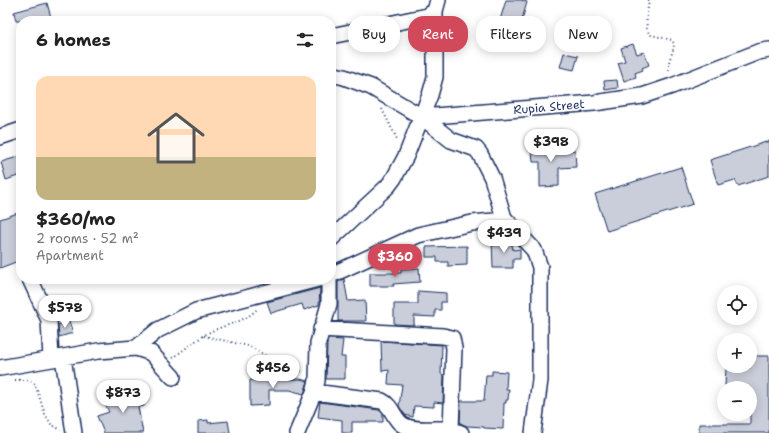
<!DOCTYPE html>
<meta charset="utf-8">
<style>
body{margin:0;font-family:"Shantell Sans",sans-serif;background:#f6f6f6;color:#222;height:100vh;display:flex;flex-direction:column;font-size:15px;white-space:nowrap}
*{box-sizing:border-box;margin:0}
p{font-size:13px;color:#767676}
.icon{flex:none;width:22px;height:22px;fill:none;stroke:currentColor;stroke-width:2;stroke-linecap:round;stroke-linejoin:round}
.map{position:relative;flex:1;overflow:hidden}
.side{position:absolute;left:16px;top:16px;width:320px;height:268px;display:flex;flex-direction:column;background:#fff;border-radius:16px;box-shadow:0 2px 10px #0003}
.side>*{flex:none}
.guide{position:absolute;left:348px;top:16px;width:361px;height:36px;display:flex;gap:8px}
.tools{position:absolute;left:717px;top:285px;display:grid;gap:8px}
.tools a{display:grid;place-items:center;width:40px;height:40px;border-radius:50%;background:#fff;box-shadow:0 2px 10px #0003;font-size:20px}
.price{position:absolute;translate:-50% -34px;padding:0 9px;border-radius:14px;background:#fff;color:#222;font-size:13px;line-height:26px;filter:drop-shadow(0 1px 2px #0008)}
.price::after{content:'';position:absolute;left:50%;top:24px;width:12px;height:9px;margin-left:-6px;background:inherit;clip-path:polygon(0 0,100% 0,50% 100%)}
.price.current{background:#d1495b;color:#fff}
ul{padding:0;list-style:none}
li{display:grid;align-content:center;gap:8px;height:212px;padding:0 20px}
li span{display:grid;place-items:center;height:124px;border-radius:12px;color:#555}
li>.icon{margin-inline-start:auto}
span .icon{width:72px;height:72px;fill:#fffc;stroke-width:1}
li b{font-size:17px}
h2{display:flex;justify-content:space-between;align-items:center;height:48px;padding:0 20px;font-size:17px}
.pill{padding:0 14px;border-radius:16px;background:#fff;box-shadow:0 2px 10px #0003;font-size:14px;line-height:36px}
.pill.current{background:#d1495b;color:#fff}
.map>svg:first-child{display:block}
.building{fill:#caceda;stroke:#1b2f5e}
.lines{fill:none;stroke-linecap:round;stroke-linejoin:round}
.minor-casing{stroke:#1b2f5e;stroke-width:18}
.path{stroke:#1b2f5e;stroke-width:2;stroke-dasharray:1 3;stroke-linecap:butt}
.minor{stroke:#fff;stroke-width:15}
.labels{text-anchor:middle;stroke-width:3;stroke-linejoin:round;paint-order:stroke}
.street-label{font-size:12px;fill:#1b2f5e;stroke:#fff}
</style>
<div class="map">
<svg width="769" height="433" viewBox="0 0 769 433">
<rect width="100%" height="100%" fill="#fff"/>
<filter id="ink" filterUnits="userSpaceOnUse"><feTurbulence type="fractalNoise" baseFrequency=".025" numOctaves="2"/><feDisplacementMap in="SourceGraphic" scale="8" xChannelSelector="R" yChannelSelector="G"/><feConvolveMatrix kernelMatrix="1 2 1 2 8 2 1 2 1" color-interpolation-filters="sRGB"/></filter>
<g filter="url(#ink)">
<path class="building" d="M506,0H521L527,2L522,20L516,18L514,23L500,20Z
M47,3L52,21H16L14,12Z
M633,44L637,54L644,52L649,65L642,68L643,70L635,73L636,77L624,81L618,63L625,61L621,48Z
M564,53L578,56L574,70L560,67Z
M617,80L618,88L605,90L604,81Z
M548,140L549,152L575,150L576,167L559,168V186L540,187V162H533L531,142Z
M769,141V176L738,186L735,180L718,185L710,160Z
M21,156V175L6,180L1,162Z
M681,167L693,204L607,231L595,194Z
M21,212V260L0,268V219Z
M511,239L513,250L520,249V259H513V268H493L492,240Z
M467,246V265L448,266V262H437V257H426V247Z
M419,268L420,282L393,284L394,286H370V273H401V269Z
M344,279L348,301L365,300L366,321H338V282Z
M320,288L319,305L304,310L302,304L271,313L267,302Z
M418,291L446,293V302H441V310H435V317L414,316V325L394,324V304H418Z
M69,321L73,333L59,337L58,325Z
M328,339L343,340L341,357H345V379H326L327,344Z
M381,341L442,345L441,374L444,375L443,403L434,402V407L414,406L413,417L405,415L399,406L402,385L388,384L389,370L382,371Z
M750,356H769V433H699V424H750V388H726L725,385L726,368H750Z
M492,371L507,372L506,389H509L508,400H506V403H504L503,429L484,428V427L467,426L460,423L461,401H484L486,375H492Z
M300,379L308,381L304,394L289,390H269V405L250,406V380Z
M130,387L131,389L136,388L137,397L142,396L144,406L138,407L143,433H104L97,416L109,412L106,406L123,400L121,389Z
M320,402L379,410L383,414V422H352V433H342V420L318,417Z
M208,420V423L228,421L230,433H198V421Z"/>
<g class="lines">
<defs>
<path id="minor" d="M331,36L427,16L435,11L438,0
M331,74L344,77L371,87L422,117L594,103L642,96L672,86L758,52L769,50
M422,117L451,140L476,149L480,154L492,178L504,218L534,250L540,267V380L533,433
M0,137L21,130
M331,239L388,186L394,178L406,156L430,95L435,77V11
M331,275L418,235L472,223L505,220
M30,279L49,320L51,359
M321,329L443,336L452,338L454,348L451,429
M136,348L158,330L196,311L318,279
M63,357L74,433
M0,368L98,351L136,348L151,353L173,377
M314,392L382,401C393,406 394,422 405,426C418,432 435,428 449,429C453,430 457,432 461,433
M297,433L314,392L317,381L318,343L329,304V279"/>
</defs>
<use href="#minor" class="minor-casing"/>
<path class="path" d="M649,0C648,9 643,30 651,35L672,40C677,47 670,55 669,63C669,66 669,69 669,73
M382,109L398,141
M204,336L249,346L276,362L290,365L304,373
M173,358C185,349 198,338 212,331C227,324 246,322 258,308
M15,380H29L35,384L45,414L51,424L61,430"/>
<use href="#minor" class="minor"/>
</g>
</g>
<g class="labels">
<g class="street-label">
<text transform="translate(549 107) rotate(-5)" y="4">Rupia Street</text>
</g>
</g>
</svg>
<div class="tools">
<a><svg class="icon" aria-label="locate" viewBox="0 0 24 24"><circle cx="12" cy="12" r="6"/><path d="M12 2v4M12 18v4M2 12h4M18 12h4"/></svg></a>
<a>+</a>
<a>−</a>
</div>
<b class="price" style="left:551px;top:163px">$398</b>
<b class="price" style="left:504px;top:254px">$439</b>
<b class="price current" style="left:395px;top:278px">$360</b>
<b class="price" style="left:65px;top:329px">$578</b>
<b class="price" style="left:273px;top:389px">$456</b>
<b class="price" style="left:123px;top:414px">$873</b>
<div class="guide">
<a class="pill">Buy</a>
<a class="pill current">Rent</a>
<a class="pill">Filters</a>
<a class="pill">New</a>
</div>
<section class="side">
<h2>6 homes<svg class="icon" aria-label="filters" viewBox="0 0 24 24"><path d="M4 7h16M4 17h16"/><circle cx="9" cy="7" r="2"/><circle cx="15" cy="17" r="2"/></svg></h2>
<ul>
<li><span style="background:linear-gradient(#ffd9b3 65%,#c2b280 0)"><svg class="icon" aria-label="home" viewBox="0 0 24 24"><path d="M3 11l9-7 9 7M6 9v11h12V9"/></svg></span><div><b>$360/mo</b><p>2 rooms · 52 m²</p><p>Apartment</p></div></li>
</ul>
</section>
</div>
